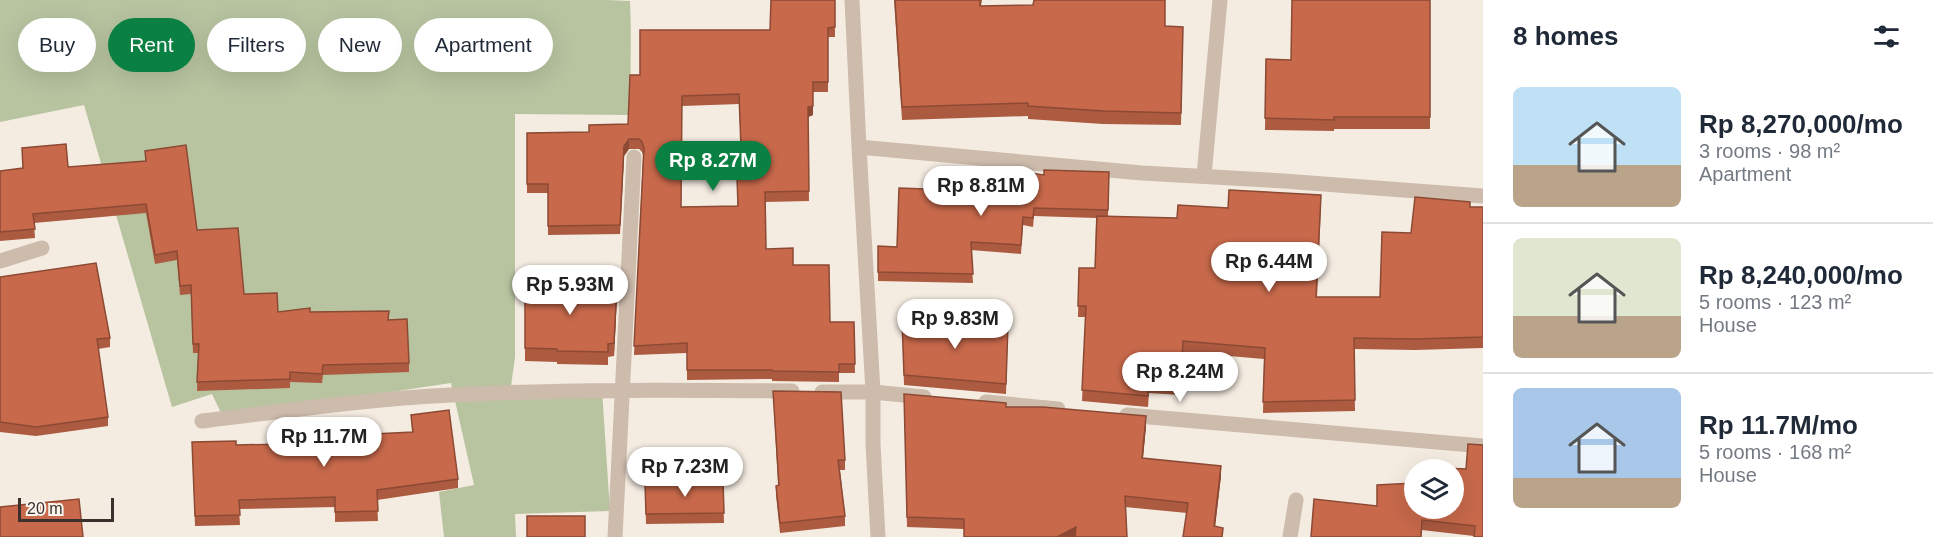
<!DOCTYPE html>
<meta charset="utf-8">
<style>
body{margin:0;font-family:Arial,sans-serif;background:#f6f6f7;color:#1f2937;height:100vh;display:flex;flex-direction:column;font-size:22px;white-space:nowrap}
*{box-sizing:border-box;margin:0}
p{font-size:20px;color:#747a83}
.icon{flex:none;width:33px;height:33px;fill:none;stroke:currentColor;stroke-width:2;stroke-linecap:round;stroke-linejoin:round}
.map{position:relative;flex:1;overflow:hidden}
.details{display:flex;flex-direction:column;background:#fff;width:450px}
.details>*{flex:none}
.guide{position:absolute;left:18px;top:18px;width:570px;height:54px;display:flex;gap:12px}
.controls{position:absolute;left:1404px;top:459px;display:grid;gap:12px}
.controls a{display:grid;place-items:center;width:60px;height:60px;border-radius:50%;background:#fff;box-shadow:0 6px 24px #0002;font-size:30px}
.scale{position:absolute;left:18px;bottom:15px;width:96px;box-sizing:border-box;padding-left:6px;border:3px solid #3b302b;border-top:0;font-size:16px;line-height:21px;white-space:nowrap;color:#3b302b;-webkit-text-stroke:4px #fbf5ee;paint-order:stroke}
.price{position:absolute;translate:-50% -51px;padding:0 14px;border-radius:21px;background:#fff;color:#222;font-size:20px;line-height:39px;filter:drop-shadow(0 2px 3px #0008)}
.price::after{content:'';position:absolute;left:50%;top:36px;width:18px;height:14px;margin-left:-9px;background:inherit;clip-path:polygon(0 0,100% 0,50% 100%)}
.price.on{background:#0b8043;color:#fff}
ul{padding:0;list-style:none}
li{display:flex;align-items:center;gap:18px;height:150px;padding:0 30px}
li+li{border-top:2px solid #e0e1e3}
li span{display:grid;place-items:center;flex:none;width:168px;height:120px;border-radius:9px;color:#555}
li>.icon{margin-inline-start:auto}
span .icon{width:72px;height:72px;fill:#fffc;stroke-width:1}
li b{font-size:26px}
h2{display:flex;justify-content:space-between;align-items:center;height:72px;padding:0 30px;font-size:26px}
.tag{padding:0 21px;border-radius:27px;background:#fff;box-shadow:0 6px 24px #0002;font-size:21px;line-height:54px}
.tag.on{background:#0b8043;color:#fff}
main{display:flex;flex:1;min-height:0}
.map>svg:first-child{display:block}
.green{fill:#b8c4a0}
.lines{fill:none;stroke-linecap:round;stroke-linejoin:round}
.minor{stroke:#cdbbac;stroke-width:15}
.wall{fill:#ac5a40;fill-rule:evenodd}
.shaded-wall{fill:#8c4a34}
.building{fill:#c8694b;stroke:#8c4a34;stroke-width:1.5;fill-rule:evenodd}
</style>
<main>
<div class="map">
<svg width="1483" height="537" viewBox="0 0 1483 537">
<rect width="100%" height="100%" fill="#f4ebe1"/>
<path class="green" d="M0,0H607L630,1C632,40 629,77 632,115L515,114V357L511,386L602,390L610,511L515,514L516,537H444L439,492L474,485L451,383L223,417L212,394L172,407L84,105L0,122Z"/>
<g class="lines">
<path class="minor" d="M852,0L859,147L1142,173L1284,181L1483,196
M859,147L873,392V444L878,537
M1204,176L1220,0
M0,261L42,248
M822,392H873L924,397
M986,402L1058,409
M1127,415L1483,446
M202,421C285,411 368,399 451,395C565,389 678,390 792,391
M615,537L634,157
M1290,537L1296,500"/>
</g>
<path class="wall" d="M835,0V37H828V92H813V115L808,117L809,201L765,202L766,249L793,265L830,322H854L855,373H839V382L772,381V379L687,380V353L634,355L643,156L642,152L639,149H629L624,156L620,234L548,235V193H527V133L589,132L628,124L640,75L770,30ZM739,104L741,148L737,206L681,207L682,106Z
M894,0H982L981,6L1165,26L1183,27L1181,125L1103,124L1028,119V116L902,120Z
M1430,0V129H1334V131L1265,130L1266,59L1291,60Z
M22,148L68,167L145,161V151L197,230L244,294L278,312H310L389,320L409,363V372L323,375L322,383L290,382V388L197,391L198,353H193L191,294L180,295L177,260L155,264L146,213L34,223L35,238L0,241V171L23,168Z
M1109,172L1108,217L1177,218L1228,208L1321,205L1317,297H1380L1411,233L1470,207H1483V348L1415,350L1354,349L1355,411L1263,413L1264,359L1183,352L1181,395L1149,393L1148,407L1082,401L1086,317H1078L1079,268H1095L1096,218L1034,216L1033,227L1023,225L1021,254L971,250L973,283L878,281V246L897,247L980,191V180L997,182L1044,175Z
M0,277L110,338V347L98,349L108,417V426L36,436L0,432Z
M525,281L617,295L614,356L608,357V365L557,364V362L525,361Z
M902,320L954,324H1008L1006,394L904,385Z
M773,391L845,460V470H840L845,516V526L780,533L776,495V486L778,485Z
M904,394L1006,407L1146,426L1143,458L1221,476L1215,526L1223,537L1187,513L1125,507L964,529L907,527Z
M411,415L458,479V488L377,500L378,521L335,522V507L239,509L240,525L195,526L192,442L236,445L333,443L412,432Z
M1483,445L1474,536L1422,530L1414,508L1466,469Z
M723,481L724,523L646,524L645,483Z"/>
<path class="shaded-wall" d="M813,106V115L808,117V107Z
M629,139V149L624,156L620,234L624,146Z
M617,282V295L614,356V343Z
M1146,416V426L1142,468V458Z
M1221,466V476L1214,536V526Z
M1076,527V537H1057Z"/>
<path class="building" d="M771,0H835V27L828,28V82H813V106L808,107L809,191L765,192L766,249L793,248V265H829L830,322H854L855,364H839V372L772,371V370H687V343L634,346L644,148L642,142L639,139H629L624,146L620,225L548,226V184H527V133L589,132V125L628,124L630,75H640V30H770ZM739,94L741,148H736L738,206L681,207L682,96Z
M895,0H980V6L1033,5L1034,0H1165V26L1183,27L1181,113L1103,111L1028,106V103L902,107Z
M1292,0H1430V117H1334V120L1265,118L1266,59L1291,60Z
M66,144L68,167L146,161L145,151L186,145L197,230L238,228L244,294L277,293L278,312L310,308V312L389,311L388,320L407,319L409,363L323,365L322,374L290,372V379L197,382L199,344H193L191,285L180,286L177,251L155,255L146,204L33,214L35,229L0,232V171L23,168L22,148Z
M998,169L1044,175V170L1109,172L1108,210L1034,208L1033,218L1023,217L1021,245L971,242L973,274L878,272V246L897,247L899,188L981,191L980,180L997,182Z
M1229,190L1321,195L1316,297H1380L1382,232L1411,233L1415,197L1470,202V207H1483V337L1415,339L1354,338L1355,400L1263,402L1265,348L1183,341L1181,384L1149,382L1148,396L1082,390L1086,306H1078L1079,268H1095L1097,216L1177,218L1178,205L1228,208Z
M96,263L110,338L97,339L108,417L36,427L0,422V277Z
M525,281L617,282L614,343L608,344V352L557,351V349L525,348Z
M954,319V324H1008L1006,384L904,375L902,320Z
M773,391L841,392L845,460H838L845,516L780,523L776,486L779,485Z
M904,394L1006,403V407H1043L1146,416L1142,458L1221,466L1214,526L1223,528L1222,537H1183L1188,503L1125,496L1127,537H1075L1076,527L1057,537H964V519L907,517Z
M449,410L458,479L377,490L378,511L335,512V497L239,500L240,515L195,516L192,442L236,441V445L333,443V436L413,432L411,415Z
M1468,444L1483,445V537H1474L1475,526L1422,520L1421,537H1311L1314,499L1377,506V485L1414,483V508H1454V470H1420V467L1466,469Z
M723,481L724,513L646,514L645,483Z
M79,499L83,537H0V507Z
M527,516H585V537H527Z"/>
</svg>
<div class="controls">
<a><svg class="icon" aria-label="layers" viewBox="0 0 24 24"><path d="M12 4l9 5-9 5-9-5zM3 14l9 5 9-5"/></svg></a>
</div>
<div class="scale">20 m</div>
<b class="price on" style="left:713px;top:192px">Rp 8.27M</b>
<b class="price" style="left:981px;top:217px">Rp 8.81M</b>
<b class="price" style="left:1269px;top:293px">Rp 6.44M</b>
<b class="price" style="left:570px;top:316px">Rp 5.93M</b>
<b class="price" style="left:955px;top:350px">Rp 9.83M</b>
<b class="price" style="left:1180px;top:403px">Rp 8.24M</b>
<b class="price" style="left:324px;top:468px">Rp 11.7M</b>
<b class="price" style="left:685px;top:498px">Rp 7.23M</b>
<div class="guide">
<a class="tag">Buy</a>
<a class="tag on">Rent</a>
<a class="tag">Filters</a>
<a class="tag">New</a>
<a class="tag">Apartment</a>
</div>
</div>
<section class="details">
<h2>8 homes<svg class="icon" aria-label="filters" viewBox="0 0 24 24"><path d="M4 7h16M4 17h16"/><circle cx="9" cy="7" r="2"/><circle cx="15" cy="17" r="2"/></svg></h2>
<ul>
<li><span style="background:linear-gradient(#bfe0f5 65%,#b9a48a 0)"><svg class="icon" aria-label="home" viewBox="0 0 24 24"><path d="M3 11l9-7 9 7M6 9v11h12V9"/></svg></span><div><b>Rp 8,270,000/mo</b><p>3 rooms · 98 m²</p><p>Apartment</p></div></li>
<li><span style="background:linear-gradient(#dfe7d0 65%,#b9a48a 0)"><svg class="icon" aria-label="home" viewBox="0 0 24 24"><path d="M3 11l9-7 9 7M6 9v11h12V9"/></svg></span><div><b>Rp 8,240,000/mo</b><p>5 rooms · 123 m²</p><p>House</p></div></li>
<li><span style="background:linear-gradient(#a9c7e8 75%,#b9a48a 0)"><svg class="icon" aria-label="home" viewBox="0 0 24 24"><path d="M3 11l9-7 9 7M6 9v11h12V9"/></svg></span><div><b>Rp 11.7M/mo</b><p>5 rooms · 168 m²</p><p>House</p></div></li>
</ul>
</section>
</main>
